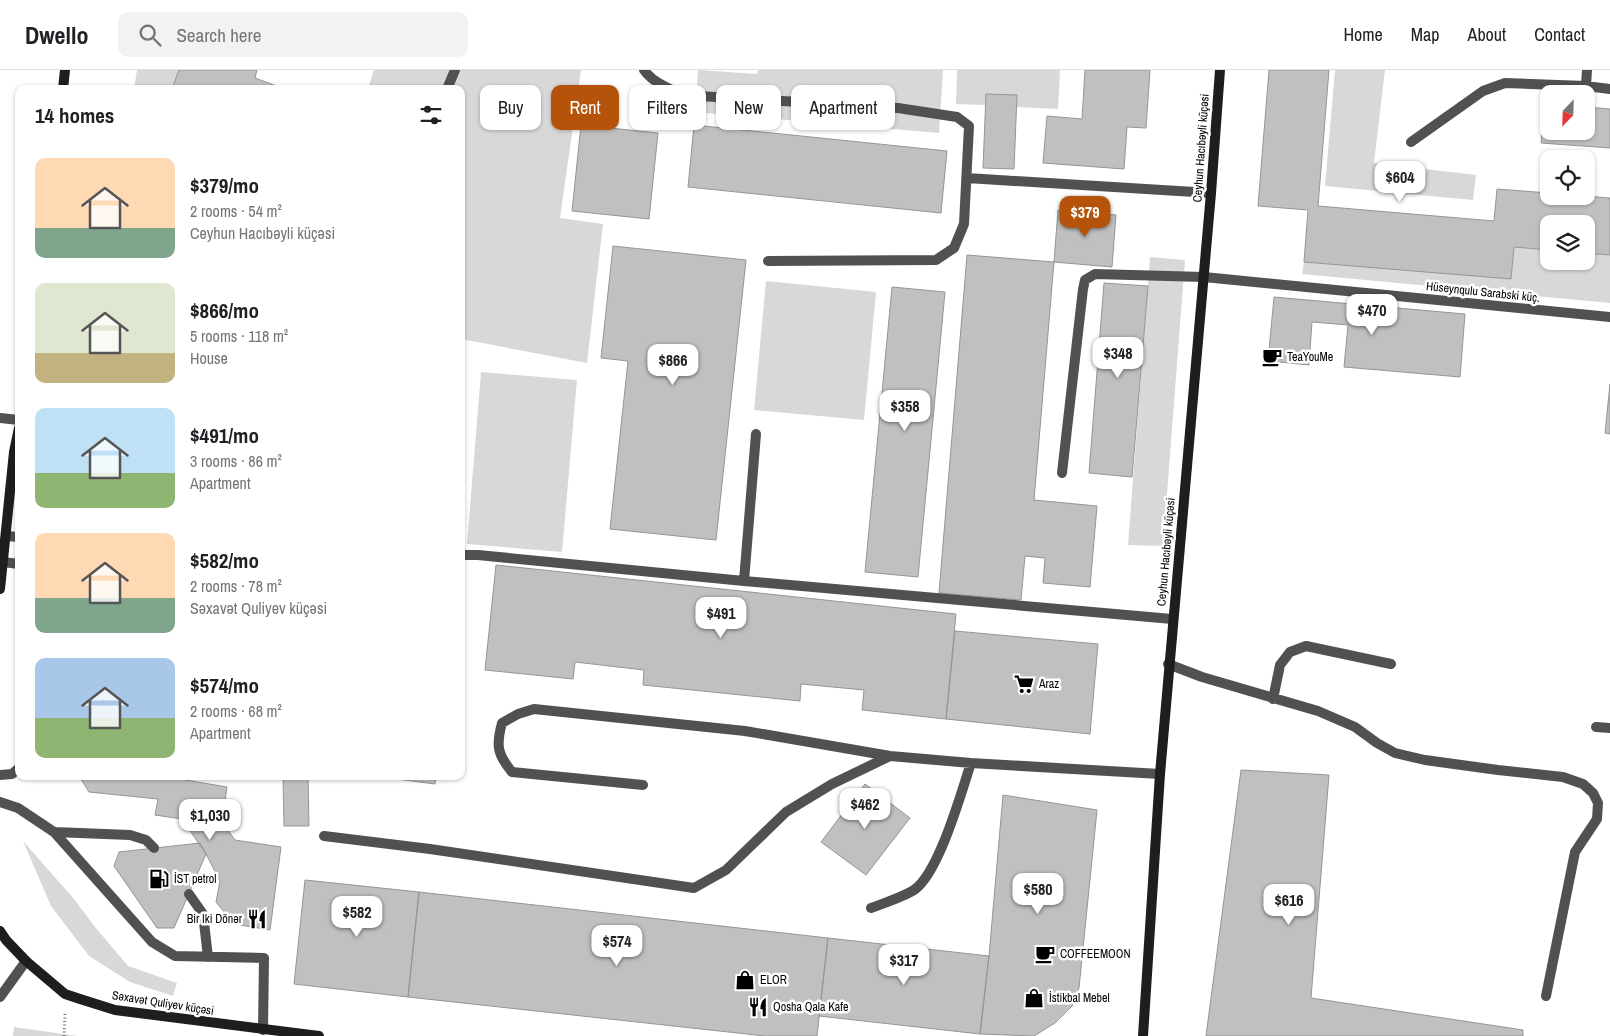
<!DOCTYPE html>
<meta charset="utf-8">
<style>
body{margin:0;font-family:"Archivo Narrow",sans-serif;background:#f2f2f2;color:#202124;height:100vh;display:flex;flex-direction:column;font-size:19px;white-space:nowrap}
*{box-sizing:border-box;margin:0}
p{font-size:16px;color:#757577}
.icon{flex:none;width:28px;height:28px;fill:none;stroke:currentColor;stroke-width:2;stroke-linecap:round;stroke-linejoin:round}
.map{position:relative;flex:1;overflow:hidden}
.details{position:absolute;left:15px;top:15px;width:450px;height:695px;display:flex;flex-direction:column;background:#fff;border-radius:10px;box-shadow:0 1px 4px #0004}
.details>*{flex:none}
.guide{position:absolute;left:480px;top:15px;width:475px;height:45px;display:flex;gap:10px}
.needle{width:32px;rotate:203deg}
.tools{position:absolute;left:1540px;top:15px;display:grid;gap:10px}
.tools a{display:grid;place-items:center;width:55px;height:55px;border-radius:10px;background:#fff;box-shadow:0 1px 4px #0004;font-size:25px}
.price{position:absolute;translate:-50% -42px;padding:0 11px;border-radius:10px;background:#fff;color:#222;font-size:16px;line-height:32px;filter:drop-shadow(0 1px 2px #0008)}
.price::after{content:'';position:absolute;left:50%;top:30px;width:15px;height:11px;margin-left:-8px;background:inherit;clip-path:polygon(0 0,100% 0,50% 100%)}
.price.selected{background:#b45309;color:#fff}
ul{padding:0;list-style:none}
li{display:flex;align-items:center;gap:15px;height:125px;padding:0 20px}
li span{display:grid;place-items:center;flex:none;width:140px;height:100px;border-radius:10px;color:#555}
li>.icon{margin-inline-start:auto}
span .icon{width:60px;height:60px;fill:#fffc;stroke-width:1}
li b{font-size:21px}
h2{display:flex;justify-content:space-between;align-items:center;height:60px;padding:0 20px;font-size:21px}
.tag{padding:0 18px;border-radius:10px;background:#fff;box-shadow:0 1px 4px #0004;font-size:18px;line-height:45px}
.tag.selected{background:#b45309;color:#fff}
header{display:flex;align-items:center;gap:30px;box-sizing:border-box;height:70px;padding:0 25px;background:#fff;border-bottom:1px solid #e0e0e0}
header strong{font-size:24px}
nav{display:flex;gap:28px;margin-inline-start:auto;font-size:18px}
.search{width:350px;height:45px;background:#f2f2f2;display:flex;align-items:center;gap:12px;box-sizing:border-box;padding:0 18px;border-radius:10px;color:#757577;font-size:19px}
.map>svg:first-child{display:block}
.green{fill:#d8d8d8}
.building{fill:#c0c0c0;stroke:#959595}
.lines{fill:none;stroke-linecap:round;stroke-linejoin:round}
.path{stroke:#737373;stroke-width:3;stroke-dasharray:1 2.5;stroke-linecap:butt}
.service{stroke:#515151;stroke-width:10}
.minor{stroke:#515151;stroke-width:10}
.secondary{stroke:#1e1e1e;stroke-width:10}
.labels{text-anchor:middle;stroke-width:5;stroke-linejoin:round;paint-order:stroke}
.street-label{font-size:12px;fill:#000;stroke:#fff}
.poi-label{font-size:12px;fill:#000;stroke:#fff;text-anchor:start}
</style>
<header>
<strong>Dwello</strong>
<div class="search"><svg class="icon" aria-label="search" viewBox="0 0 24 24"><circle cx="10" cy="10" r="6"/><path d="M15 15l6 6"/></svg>Search here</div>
<nav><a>Home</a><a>Map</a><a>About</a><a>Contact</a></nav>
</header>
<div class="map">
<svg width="1610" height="966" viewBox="0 0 1610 966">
<rect width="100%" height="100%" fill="#fff"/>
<path class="green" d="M137,0H179L172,19H134Z
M374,0H581L560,148L603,154L587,293L461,269V19H368Z
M698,0L757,4L758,0H943L939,63L695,42Z
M957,0H1060L1058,39L1017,37V25L986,35L956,34Z
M1335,0H1385L1374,93L1476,105L1473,130L1325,116Z
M1514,177L1549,180V191H1586V183L1610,185V233L1302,204L1304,192L1511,209Z
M1150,187L1185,190L1163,476L1128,475Z
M766,211L876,222L864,350L754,340Z
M481,302L577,310L562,482L467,474Z
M23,771L74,829L95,857L128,896L177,913L173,926L130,912L89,886L51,836Z
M14,957L77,966H13Z"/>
<path class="building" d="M179,0H257L255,8L285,19H172Z
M1085,0H1150L1146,58L1127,57L1124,99L1043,93L1047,46L1082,49Z
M1269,0H1329L1318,136L1494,151L1497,119L1549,123V126H1586L1610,128V185L1586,183V154H1549V180L1514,177L1511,209L1304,192L1308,140L1258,136Z
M986,24L1017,25L1014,99L983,98Z
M1544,34H1549V61H1586V37L1610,39V78L1541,73Z
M581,55L658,63L649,149L572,141Z
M694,55L947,81L941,143L688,117Z
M1058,140L1116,145L1112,197L1054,192Z
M613,176L746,190L716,470L610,459L628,291L601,288Z
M967,185L1054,192L1034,430L1097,436L1090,517L1043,513L1045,488L1025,486L1021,530L939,523Z
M1104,213L1148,216L1132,407L1089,403Z
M892,217L945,222L918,507L865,502Z
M1274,227L1465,244L1460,307L1344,297L1348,255L1312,252L1309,295L1268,291Z
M1610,314V364L1605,363Z
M496,495L956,544L946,649L862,640L864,620L801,614L800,631L643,615L644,600L575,592L573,609L485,600Z
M955,561L1098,574L1090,664L946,649Z
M1241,700L1329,705L1311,928L1523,960V966H1206Z
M79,706H180V709L227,717L222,752L235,770L281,777L270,860L234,854L216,832L220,811L206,784L182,749L155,745L158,729L89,722Z
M283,706H308L309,756H284Z
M373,706H436L435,714Z
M865,714L910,748L866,805L821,772Z
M1003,725L1097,740L1079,918L1072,936L1055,953L1034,966L980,964L989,886Z
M200,773L206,784L174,858H157L114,796L119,782Z
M305,810L419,822L408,927L294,914Z
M419,822L828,868L817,966H765L408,927Z
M828,868L989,886L980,964L819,946Z"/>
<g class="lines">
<path class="path" d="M64,966L65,944"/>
<path class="service" d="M644,0C653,13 670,19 683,25L898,38L957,47L969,56L964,154L954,178L936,190L768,191
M1586,16L1587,0
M447,19L455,0
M1411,72L1483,21L1505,13L1586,16L1610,19
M967,108L1211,123
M0,348L19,350
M1062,403L1083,219L1085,210L1095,204L1204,207
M6,466L19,467
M461,485H478L744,511L1172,549
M3,492L19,494
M744,511L756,364
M1168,594L1202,607L1318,641L1355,657L1377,673L1395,683L1425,690L1498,700L1563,707L1583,714L1593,723L1598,733L1597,749L1575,782L1546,926
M1273,629L1280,595L1290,582L1306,576L1391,594
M1596,657L1610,658
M0,705L12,704L19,698
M643,715L512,702C497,684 496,675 502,653L518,644L534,639L745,661L890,686L971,693L1160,704
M0,732L18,738L54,762L152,872L175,886L264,888L263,960
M54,762L130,765L146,770L154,778
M324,766L430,779L694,818L726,800L786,742L832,714L890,686
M189,824L203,844L208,887
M871,838C884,833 903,827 914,820C939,803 961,723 971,693
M0,927L26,891"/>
<path class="minor" d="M1204,207L1610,247"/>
<path class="secondary" d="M63,19L65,0
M0,519L14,382L19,358
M0,861L6,870L26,891L65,924L80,929L115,940L319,966
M1143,966L1160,704L1211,123L1220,0"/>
</g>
<defs>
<symbol id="cafe-bare" viewBox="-9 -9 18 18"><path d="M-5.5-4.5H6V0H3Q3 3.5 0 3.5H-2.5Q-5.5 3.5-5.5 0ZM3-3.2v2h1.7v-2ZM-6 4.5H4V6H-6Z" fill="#000" stroke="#fff" stroke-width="2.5" paint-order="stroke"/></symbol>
<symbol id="supermarket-bare" viewBox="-9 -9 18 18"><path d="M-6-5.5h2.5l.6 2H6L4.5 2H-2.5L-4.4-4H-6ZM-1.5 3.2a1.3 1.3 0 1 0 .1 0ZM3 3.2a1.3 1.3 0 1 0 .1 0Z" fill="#000" stroke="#fff" stroke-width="2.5" paint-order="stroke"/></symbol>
<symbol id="fuel-bare" viewBox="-9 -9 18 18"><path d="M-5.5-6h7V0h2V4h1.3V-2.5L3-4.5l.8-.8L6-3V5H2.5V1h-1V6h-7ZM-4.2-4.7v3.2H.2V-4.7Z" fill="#000" stroke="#fff" stroke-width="2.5" paint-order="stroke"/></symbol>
<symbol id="restaurant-bare" viewBox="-9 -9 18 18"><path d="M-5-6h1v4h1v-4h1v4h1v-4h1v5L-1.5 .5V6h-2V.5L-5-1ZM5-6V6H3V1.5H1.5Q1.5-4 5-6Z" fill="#000" stroke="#fff" stroke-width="2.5" paint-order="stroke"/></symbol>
<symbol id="shop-bare" viewBox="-9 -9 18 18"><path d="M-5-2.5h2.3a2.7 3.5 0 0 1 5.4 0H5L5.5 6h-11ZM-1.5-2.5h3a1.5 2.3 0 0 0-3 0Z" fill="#000" stroke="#fff" stroke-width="2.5" paint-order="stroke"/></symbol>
</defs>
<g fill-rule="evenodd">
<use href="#cafe-bare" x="1258" y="273" width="28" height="28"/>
<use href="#supermarket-bare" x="1010" y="600" width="28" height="28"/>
<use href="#fuel-bare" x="145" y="795" width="28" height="28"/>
<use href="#restaurant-bare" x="243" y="835" width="28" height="28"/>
<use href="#cafe-bare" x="1031" y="870" width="28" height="28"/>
<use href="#shop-bare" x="731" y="896" width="28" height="28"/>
<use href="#shop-bare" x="1020" y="914" width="28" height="28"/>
<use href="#restaurant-bare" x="744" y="923" width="28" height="28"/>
</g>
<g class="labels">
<g class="street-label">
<text transform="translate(1201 78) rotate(-86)" y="4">Ceyhun Hacıbəyli küçəsi</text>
<text transform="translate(1483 222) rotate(6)" y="4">Hüseynqulu Sarabski küç.</text>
<text transform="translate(1166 482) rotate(-85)" y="4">Ceyhun Hacıbəyli küçəsi</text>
<text transform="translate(163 933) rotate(9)" y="4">Səxavət Quliyev küçəsi</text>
</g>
<g class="poi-label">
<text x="1287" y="291">TeaYouMe</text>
<text x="1039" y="618">Araz</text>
<text x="174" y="813">İST petrol</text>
<text x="242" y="853" text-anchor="end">Bir Iki Dönər</text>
<text x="1060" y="888">COFFEEMOON</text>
<text x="760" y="914">ELOR</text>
<text x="1049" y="932">İstikbal Mebel</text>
<text x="773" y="941">Qosha Qala Kafe</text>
</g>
</g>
</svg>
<div class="tools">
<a><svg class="needle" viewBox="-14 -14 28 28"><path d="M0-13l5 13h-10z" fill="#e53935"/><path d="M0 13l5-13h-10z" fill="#757577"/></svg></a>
<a><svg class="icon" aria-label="locate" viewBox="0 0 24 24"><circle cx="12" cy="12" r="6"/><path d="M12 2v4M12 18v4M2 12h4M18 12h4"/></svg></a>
<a><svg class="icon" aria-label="layers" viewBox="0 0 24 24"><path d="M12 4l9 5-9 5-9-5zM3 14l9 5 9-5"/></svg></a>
</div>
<b class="price" style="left:1400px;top:133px">$604</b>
<b class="price selected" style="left:1085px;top:168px">$379</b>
<b class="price" style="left:1372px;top:266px">$470</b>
<b class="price" style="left:1118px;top:309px">$348</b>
<b class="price" style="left:673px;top:316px">$866</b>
<b class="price" style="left:905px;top:362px">$358</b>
<b class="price" style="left:721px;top:569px">$491</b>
<b class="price" style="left:865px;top:760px">$462</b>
<b class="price" style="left:210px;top:771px">$1,030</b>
<b class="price" style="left:1038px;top:845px">$580</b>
<b class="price" style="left:1289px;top:856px">$616</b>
<b class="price" style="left:357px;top:868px">$582</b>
<b class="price" style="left:617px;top:897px">$574</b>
<b class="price" style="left:904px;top:916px">$317</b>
<div class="guide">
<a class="tag">Buy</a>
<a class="tag selected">Rent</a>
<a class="tag">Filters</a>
<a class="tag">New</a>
<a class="tag">Apartment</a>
</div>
<section class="details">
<h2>14 homes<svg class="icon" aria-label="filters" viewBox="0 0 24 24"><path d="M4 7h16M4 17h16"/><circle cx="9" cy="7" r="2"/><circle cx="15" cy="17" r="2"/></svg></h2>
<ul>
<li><span style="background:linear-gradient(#ffd9b3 70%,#7fa58c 0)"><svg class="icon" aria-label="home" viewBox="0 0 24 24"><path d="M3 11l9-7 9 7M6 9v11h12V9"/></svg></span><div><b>$379/mo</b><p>2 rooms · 54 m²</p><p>Ceyhun Hacıbəyli küçəsi</p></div></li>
<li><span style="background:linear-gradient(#dfe7d0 70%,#c2b280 0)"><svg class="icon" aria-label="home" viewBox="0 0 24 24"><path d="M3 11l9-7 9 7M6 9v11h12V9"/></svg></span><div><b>$866/mo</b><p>5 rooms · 118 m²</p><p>House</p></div></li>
<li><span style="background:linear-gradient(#bfe0f5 65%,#8fb573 0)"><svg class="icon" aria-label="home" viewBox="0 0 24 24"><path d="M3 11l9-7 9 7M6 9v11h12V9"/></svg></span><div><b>$491/mo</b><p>3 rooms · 86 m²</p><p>Apartment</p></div></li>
<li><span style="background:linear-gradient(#ffd9b3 65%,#7fa58c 0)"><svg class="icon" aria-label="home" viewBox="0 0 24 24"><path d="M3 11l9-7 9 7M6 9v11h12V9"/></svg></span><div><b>$582/mo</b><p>2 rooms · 78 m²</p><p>Səxavət Quliyev küçəsi</p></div></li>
<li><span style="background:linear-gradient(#a9c7e8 60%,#8fb573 0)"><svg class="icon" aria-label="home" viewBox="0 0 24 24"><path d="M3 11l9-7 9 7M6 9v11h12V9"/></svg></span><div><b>$574/mo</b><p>2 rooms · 68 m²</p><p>Apartment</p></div></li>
</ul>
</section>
</div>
